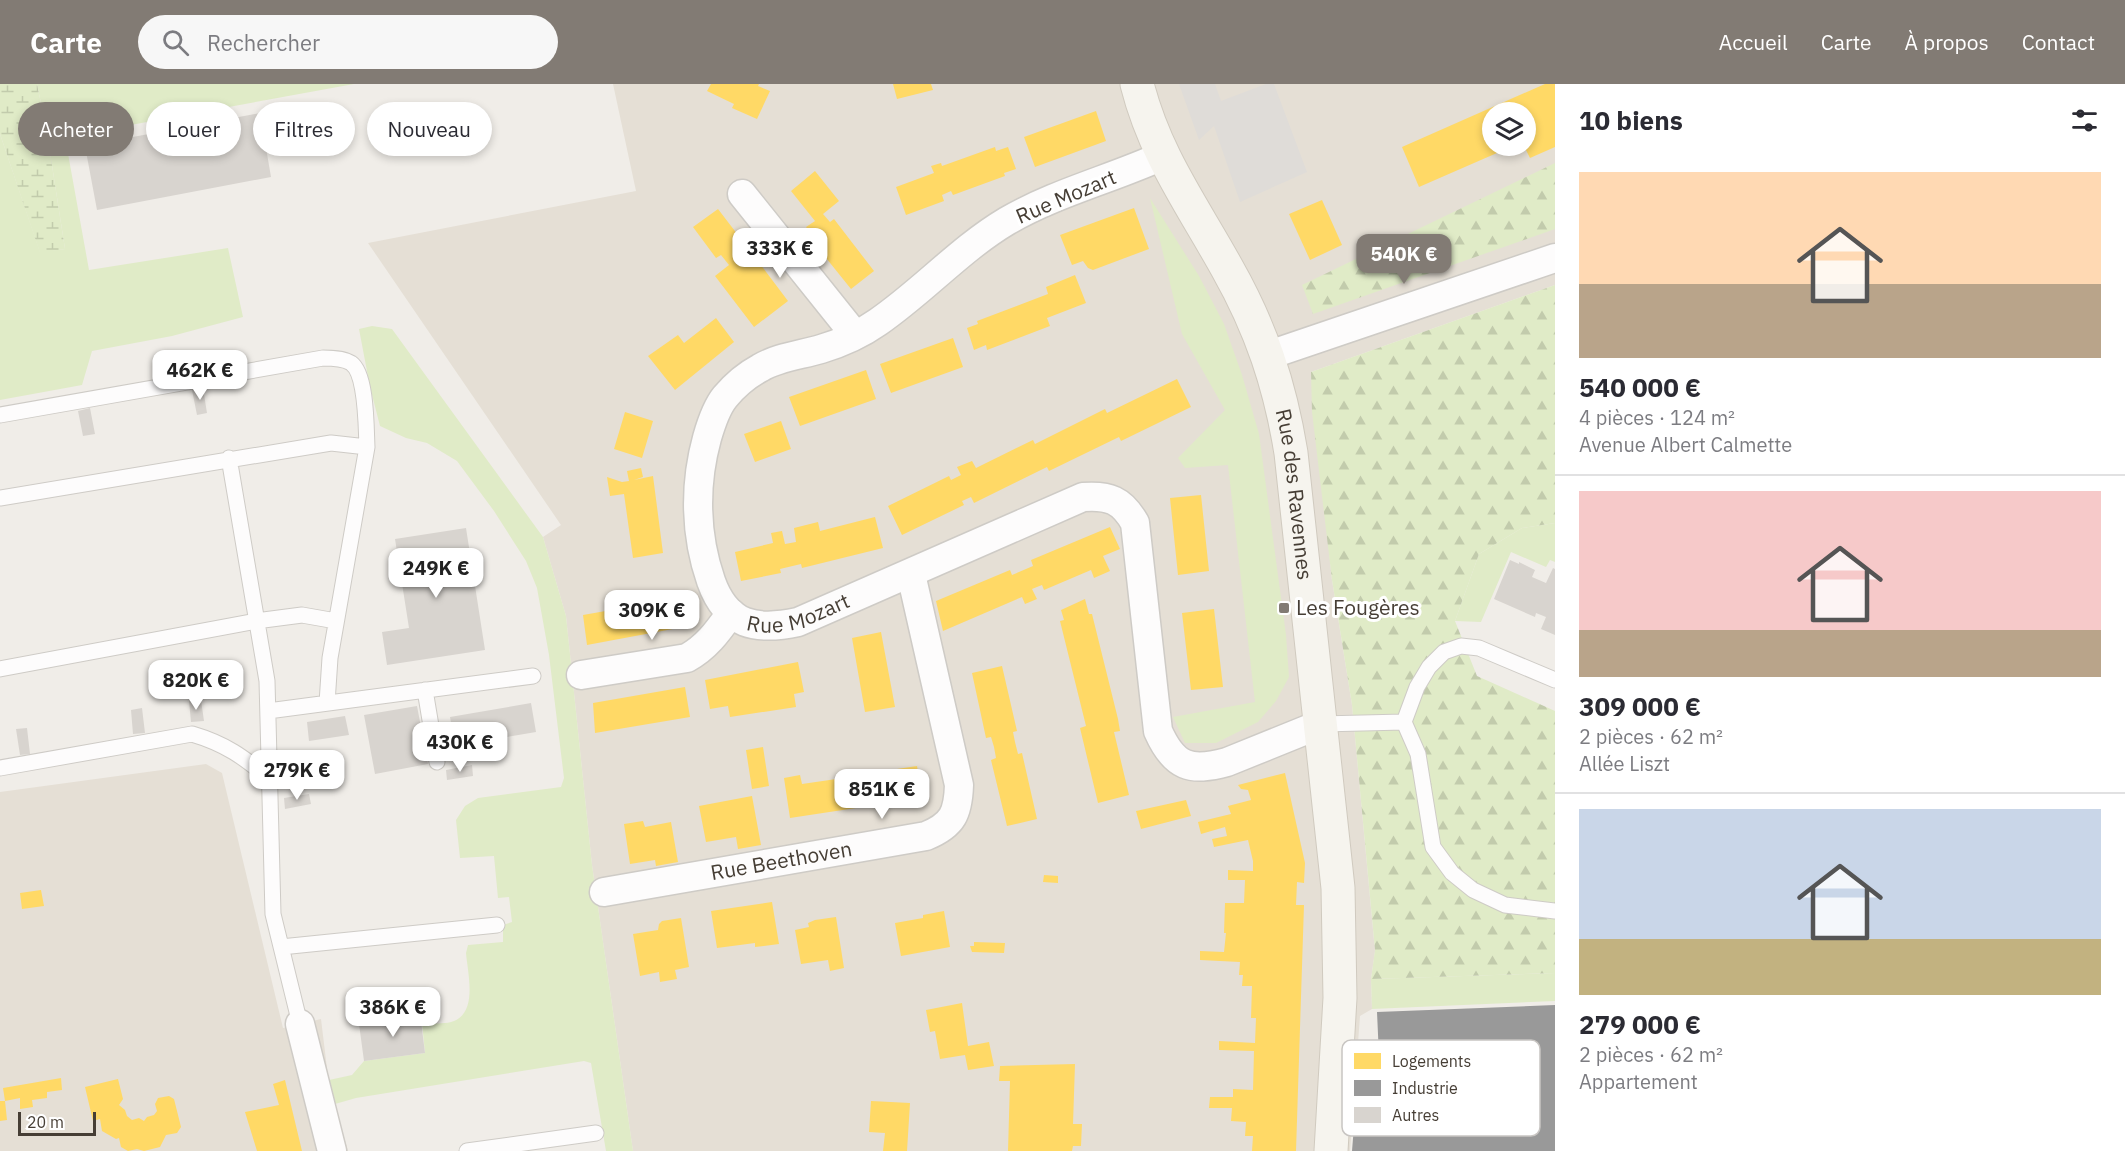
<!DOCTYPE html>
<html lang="fr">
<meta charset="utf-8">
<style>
body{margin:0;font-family:"IBM Plex Sans",sans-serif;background:#f7f7f7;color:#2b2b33;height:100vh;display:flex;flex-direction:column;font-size:22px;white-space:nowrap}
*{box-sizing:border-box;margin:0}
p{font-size:20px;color:#7c7c81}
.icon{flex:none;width:33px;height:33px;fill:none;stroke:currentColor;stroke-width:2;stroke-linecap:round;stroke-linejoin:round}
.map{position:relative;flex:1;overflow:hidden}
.sheet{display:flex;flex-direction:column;background:#fff;width:570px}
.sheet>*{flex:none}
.hud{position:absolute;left:18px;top:18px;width:570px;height:54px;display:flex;gap:12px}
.controls{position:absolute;left:1482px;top:18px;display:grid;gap:12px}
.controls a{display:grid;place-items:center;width:54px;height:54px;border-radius:50%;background:#fff;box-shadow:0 3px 9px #0003;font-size:30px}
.scale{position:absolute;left:18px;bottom:15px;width:78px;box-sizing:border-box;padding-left:6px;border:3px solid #463e35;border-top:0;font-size:16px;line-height:21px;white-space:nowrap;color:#463e35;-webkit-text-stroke:4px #fff;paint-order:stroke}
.price{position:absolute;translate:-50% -51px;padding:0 14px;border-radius:12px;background:#fff;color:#222;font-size:20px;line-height:39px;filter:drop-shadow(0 2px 3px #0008)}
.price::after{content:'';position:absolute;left:50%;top:36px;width:18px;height:14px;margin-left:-9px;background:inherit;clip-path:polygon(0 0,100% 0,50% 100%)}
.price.selected{background:#827b74;color:#fff}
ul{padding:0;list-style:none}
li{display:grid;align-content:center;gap:12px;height:318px;padding:0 24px}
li+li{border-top:2px solid #e1e1e2}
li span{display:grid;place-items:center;height:186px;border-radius:0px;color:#555}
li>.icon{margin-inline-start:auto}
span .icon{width:108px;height:108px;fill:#fffc;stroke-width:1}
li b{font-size:26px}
h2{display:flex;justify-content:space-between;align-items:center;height:72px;padding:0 24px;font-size:26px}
.tag{padding:0 21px;border-radius:27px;background:#fff;box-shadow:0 3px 9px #0003;font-size:21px;line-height:54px}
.tag.selected{background:#827b74;color:#fff}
header{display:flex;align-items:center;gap:36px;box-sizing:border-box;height:84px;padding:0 30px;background:#827b74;color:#fff}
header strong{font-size:28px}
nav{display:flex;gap:33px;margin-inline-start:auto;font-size:21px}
.search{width:420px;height:54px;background:#f7f7f7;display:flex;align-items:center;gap:15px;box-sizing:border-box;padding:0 21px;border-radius:33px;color:#7c7c81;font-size:22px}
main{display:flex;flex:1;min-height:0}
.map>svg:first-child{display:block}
.residential{fill:#e5dfd5;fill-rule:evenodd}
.green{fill:#e0ebc7}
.forest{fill:url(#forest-firs)}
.wetland{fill:url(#wetland-marsh)}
.parking{fill:#dfdcd8}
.homes{fill:#ffd966}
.industry{fill:#999}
.building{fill:#d8d4cf}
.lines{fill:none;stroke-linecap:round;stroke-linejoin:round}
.lane-casing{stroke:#cecbc6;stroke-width:17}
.street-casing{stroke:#cecbc6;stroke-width:31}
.secondary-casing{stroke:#d0cabf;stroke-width:35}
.lane{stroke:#fdfcfc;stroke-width:15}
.street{stroke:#fdfcfc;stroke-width:28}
.secondary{stroke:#f6f4ee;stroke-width:33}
.poi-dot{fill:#827b74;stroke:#fff;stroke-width:2}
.labels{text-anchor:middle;stroke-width:6;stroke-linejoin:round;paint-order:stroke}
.street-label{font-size:21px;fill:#463e35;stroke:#fff}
.poi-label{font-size:21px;fill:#463e35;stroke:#fff;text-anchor:start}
.key{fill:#fff;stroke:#c8c5c2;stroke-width:1.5}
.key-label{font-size:16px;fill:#463e35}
</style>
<header>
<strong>Carte</strong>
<div class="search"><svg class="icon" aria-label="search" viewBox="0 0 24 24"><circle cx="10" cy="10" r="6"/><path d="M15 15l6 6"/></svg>Rechercher</div>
<nav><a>Accueil</a><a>Carte</a><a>À propos</a><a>Contact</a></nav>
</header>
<main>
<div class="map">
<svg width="1555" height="1067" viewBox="0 0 1555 1067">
<defs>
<pattern id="forest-firs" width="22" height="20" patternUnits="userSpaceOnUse" patternTransform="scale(1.5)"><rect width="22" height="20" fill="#e0ebc7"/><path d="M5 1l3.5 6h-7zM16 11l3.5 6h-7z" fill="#c2cbac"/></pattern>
<pattern id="wetland-marsh" width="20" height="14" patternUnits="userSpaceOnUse" patternTransform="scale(1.5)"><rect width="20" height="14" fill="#e0ebc7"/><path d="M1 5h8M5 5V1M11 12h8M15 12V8" fill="none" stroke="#c2cbac"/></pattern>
</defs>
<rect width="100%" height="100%" fill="#f0ede8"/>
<path class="residential" d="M613,0H1555V201L1311,288L1332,496L1352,621L1375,867L1371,895L1372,925L1360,932L1350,1067H633L592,781L566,532L543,453L561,441L368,159L636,107ZM1492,28H1526V62H1492Z
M206,680L222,689L283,944L321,935L329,1001L348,1067H0V708Z"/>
<path class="green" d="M37,0H354L65,53L89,186L228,164L243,233L172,252L92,267L82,301L0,316V50L40,168L65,165L47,49Z
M1150,114L1199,192L1224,240L1242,291L1259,350L1286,551L1289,593L1276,617L1258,638L1216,659H1185L1173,633L1255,618L1228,381L1185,384L1178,374L1225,326L1182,250Z
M372,242L392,245L543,453L566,532L592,781L633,1067H606L592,985L591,979L584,977L356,1014L335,1020L329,996L352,991L364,977L425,969L422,939C429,939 437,940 445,939C480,936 468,892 466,869L468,861L503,858V841L512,838L509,813L498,814L494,772L460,774L456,736L465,722L478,714L561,703L564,694L549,571L537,504L526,477L494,427L457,377L427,359L406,354L380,342L370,303L359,245Z
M1555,439V478L1550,476L1546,483L1511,468L1481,538L1455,537L1479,470L1522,444Z
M1555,889V917L1372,925L1371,895Z"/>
<path class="forest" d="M1555,79V145L1313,230L1302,201Z
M1555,201V439L1522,444L1479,470L1455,537L1477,592L1555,627V889L1371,895L1375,866L1352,621L1332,496L1312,328L1311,288Z"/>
<path class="wetland" d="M0,0H37L47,49L65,165L40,169L0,50Z"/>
<path class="parking" d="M1179,0H1215L1221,17L1266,0H1274L1307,88L1240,118L1214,42L1199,56Z"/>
<path class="homes" d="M711,0H759L758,2L770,7L757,35L732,24L734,20L707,7Z
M893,0H931L933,6L897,15Z
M1545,0H1555V63L1530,74L1524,62H1526V28H1492V62H1513L1419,103L1402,63Z
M1096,27L1106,57L1035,83L1024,53Z
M995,63L996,67L1008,63L1016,85L1004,89L1005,92L953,111L951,107L942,111L944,117L906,131L896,103L934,89L931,82L941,79L942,82Z
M815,87L839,117L823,130L830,138L834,135L874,187L851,205L810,154L813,152L806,143L815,137L791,107Z
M1322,116L1342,161L1310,176L1289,130Z
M1134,124L1149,165L1093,186L1088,184L1083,177L1072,181L1060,151Z
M718,125L741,155L739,157L746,166L748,164L788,217L754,243L715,192L729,181L721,171L716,174L693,143Z
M1075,191L1086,219L1047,234L1050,242L987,266L986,261L974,266L967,244L978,240L977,237L1048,210L1046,203Z
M716,234L734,258L675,306L648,272L678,251L684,259Z
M953,254L963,283L891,309L880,280Z
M866,286L876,315L800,342L789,313Z
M1177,295L1191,323L1121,357L1119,353L1049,387L1047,383L974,419L971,413L962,417L964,421L902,451L888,422L949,392L951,396L961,391L957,383L972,377L976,384L1033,356L1035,360L1105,325L1107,329Z
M625,328L653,337L642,374L614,365Z
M781,337L791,365L755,378L744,350Z
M641,384L643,393L634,396L653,392L663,469L633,474L624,410L610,412L607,393L622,398L629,397L627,387Z
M1201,411L1209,487L1178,491L1170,414Z
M875,433L883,464L802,484L801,480L780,485L781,489L741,497L735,468L773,459L771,449L782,447L785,460L796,458L794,444L818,438L820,447Z
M1110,443L1120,465L1103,472L1110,487L1094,494L1091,486L1044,506L1042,501L1032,505L1037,515L1025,520L1022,513L943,547L936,517L1010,486L1012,491L1033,482L1031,476Z
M673,515L678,544L587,561L583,531Z
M1085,515L1089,530H1092L1118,635L1120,647L1114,648L1129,711L1098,719L1080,644L1086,642L1060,537L1064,536L1061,526Z
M1214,525L1223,603L1191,606L1182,529Z
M881,548L895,623L865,628L852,554Z
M798,578L804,608L794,610L796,623L730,633L728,622L710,625L705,596Z
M1002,582L1017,647L1013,648L1015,658L1018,670L1022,669L1037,735L1007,742L991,676L996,674L994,663L991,653L986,654L972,589Z
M685,603L690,633L595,649L593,619Z
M763,663L769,702L752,705L746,666Z
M917,682L922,714L882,720L877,688Z
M1285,689L1305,779L1304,799L1297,798L1296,821H1304L1296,1067H1252L1253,1052H1245L1246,1038L1231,1037L1232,1024H1209L1210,1013H1233V1005L1253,1006L1254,967L1219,966V957L1255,959L1256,934H1251L1252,902H1242L1243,891H1239L1240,878L1200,876V867L1224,868L1226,849H1224L1225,819H1244L1245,796H1228V786L1253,787V777L1248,756L1214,763L1212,755L1227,752L1225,743L1201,750L1198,738L1231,730L1228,722L1251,716L1248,706L1241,705L1238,701Z
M800,691L802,700L864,691L869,722L790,734L784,694Z
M752,712L761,761L738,765L736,753L706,758L699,722Z
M1186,716L1191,732L1141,745L1136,727Z
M643,737L645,743L671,738L678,778L656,782L655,776L630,780L624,740Z
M1044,791L1058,792V799L1043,798Z
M41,806L44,822L22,825L20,809Z
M772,818L779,860L755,863V859L717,864L711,827Z
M944,827L950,863L901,872L895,839L923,834V831Z
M836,833L844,884L830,887L828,876L801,880L795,846L809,843L808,839L815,836Z
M681,834L689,883L675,886L677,895L660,898L659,888L640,892L633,850L658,846L659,840L662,837Z
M974,858L1005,859L1004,869L972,868L970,862H974Z
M962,919L968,962L989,958L994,982L968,986L965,971L940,975L935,947L930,948L926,926Z
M1075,980L1073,1040H1082L1081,1062H1073L1072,1067H1008L1010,997H999L1000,982Z
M61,994L62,1006L47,1008V1014L32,1016L33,1023L20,1025V1014L5,1017L3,1004Z
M118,995L123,1015L119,1021L125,1026L127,1032L132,1036L139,1034L144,1037L147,1033L154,1031L157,1027L155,1020L158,1014L169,1012L174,1015L181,1043L177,1049L166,1051L160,1063L144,1067L137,1065L128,1067L121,1063L119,1054L116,1055L102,1047L100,1035L93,1037L85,1003Z
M285,996L302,1067H257L245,1028L279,1021L273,1000Z
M0,1017H5L7,1036L0,1037Z
M871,1017L910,1019L907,1067H883L885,1049L869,1048Z"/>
<path class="industry" d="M1555,921V1067H1352L1356,1017H1381L1377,928Z"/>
<path class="building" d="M260,29L271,93L97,126L85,62Z
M203,304L207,329L197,331L192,306Z
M90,324L95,350L83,352L78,327Z
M466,444L485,566L387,581L382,548L409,544L395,455Z
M1510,476L1519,480V478L1535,486L1532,493L1546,499L1553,484L1555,485V551L1541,545L1546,533L1536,529L1535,533L1494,515Z
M201,616L204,637L191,638L189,617Z
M531,619L536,648L455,662L450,633Z
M417,622L428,680L375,690L364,631Z
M142,624L145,649L133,650L131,626Z
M345,632L349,651L309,657L307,638Z
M27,644L30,670L20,671L16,645Z
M472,681L473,692L447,696L446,686Z
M309,710L311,720L285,725L284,714Z
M420,929L425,969L364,977L359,940L396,935V932Z"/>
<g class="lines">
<defs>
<path id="lane" d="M0,331L323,274C331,274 343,274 351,279C367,290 366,345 367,363L330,574L327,619
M229,374L267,597L273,830L300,940
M0,414L331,359L367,363
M0,585L256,537L302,531L336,537
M425,606L437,678
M268,627L533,592
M1404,638L1418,670L1433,763L1452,789L1473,806L1505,821L1555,827
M1321,640L1404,638L1417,603L1429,583L1444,568L1461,562L1479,564L1555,596
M0,684L192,650C226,660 243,673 269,694
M281,863L497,841
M467,1067L596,1049"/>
<g id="street">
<path id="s1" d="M1162,72C1111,95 1055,109 1007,137C960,165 923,207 878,238C861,250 841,259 821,265C801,271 778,273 760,284C747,291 735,301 725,313C716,324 711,340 707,354C694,401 695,451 711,497C727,542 756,547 798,538L1083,413C1109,411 1122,416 1135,439L1158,647C1174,683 1190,688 1227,678L1321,640"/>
<path d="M742,110L855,251"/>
<path d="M1269,271L1555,174"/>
<path d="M581,591L687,574C707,563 718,547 731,529"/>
<path id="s2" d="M604,808L926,752C953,741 958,729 959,701L911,490"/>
<path d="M300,940L332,1067"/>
</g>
<g id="secondary">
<path id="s3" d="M1137,0C1155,71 1192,121 1227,184C1261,244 1280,301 1291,369L1338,804L1340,914L1331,1067"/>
</g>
</defs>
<use href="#lane" class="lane-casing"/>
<use href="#street" class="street-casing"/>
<use href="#secondary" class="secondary-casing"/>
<use href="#lane" class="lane"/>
<use href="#street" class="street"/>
<use href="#secondary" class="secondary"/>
</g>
<rect class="poi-dot" x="1278" y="518" width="12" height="12" rx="3"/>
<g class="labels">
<g class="street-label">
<text transform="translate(1066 113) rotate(-23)" y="7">Rue Mozart</text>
<text dy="7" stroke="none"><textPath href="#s3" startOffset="444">Rue des Ravennes</textPath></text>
<text dy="7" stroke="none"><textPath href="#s1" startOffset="806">Rue Mozart</textPath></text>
<text dy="7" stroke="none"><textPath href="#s2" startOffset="180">Rue Beethoven</textPath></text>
</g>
<g class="poi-label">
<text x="1296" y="531">Les Fougères</text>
</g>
</g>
<rect x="1342" y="956" width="198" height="96" rx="9" class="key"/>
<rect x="1354" y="969" width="27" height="16" fill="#ffd966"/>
<rect x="1354" y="996" width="27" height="16" fill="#999"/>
<rect x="1354" y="1023" width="27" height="16" fill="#d8d4cf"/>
<g class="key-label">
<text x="1392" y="983">Logements</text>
<text x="1392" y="1010">Industrie</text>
<text x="1392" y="1037">Autres</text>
</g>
</svg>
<div class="controls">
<a><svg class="icon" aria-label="layers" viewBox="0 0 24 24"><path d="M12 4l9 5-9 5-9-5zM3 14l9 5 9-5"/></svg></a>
</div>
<div class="scale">20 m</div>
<b class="price" style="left:780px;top:195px">333K €</b>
<b class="price selected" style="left:1404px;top:201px">540K €</b>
<b class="price" style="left:200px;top:317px">462K €</b>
<b class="price" style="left:436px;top:515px">249K €</b>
<b class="price" style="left:652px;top:557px">309K €</b>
<b class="price" style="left:196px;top:627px">820K €</b>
<b class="price" style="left:460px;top:689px">430K €</b>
<b class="price" style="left:297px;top:717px">279K €</b>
<b class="price" style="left:882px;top:736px">851K €</b>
<b class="price" style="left:393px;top:954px">386K €</b>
<div class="hud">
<a class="tag selected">Acheter</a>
<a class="tag">Louer</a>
<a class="tag">Filtres</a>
<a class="tag">Nouveau</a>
</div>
</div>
<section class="sheet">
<h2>10 biens<svg class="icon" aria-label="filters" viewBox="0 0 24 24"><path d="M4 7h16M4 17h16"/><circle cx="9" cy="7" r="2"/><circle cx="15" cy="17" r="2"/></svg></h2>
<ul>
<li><span style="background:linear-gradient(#ffd9b3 60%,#b9a48a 0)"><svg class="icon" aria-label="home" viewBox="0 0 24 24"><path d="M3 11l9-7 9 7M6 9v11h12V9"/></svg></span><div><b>540 000 €</b><p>4 pièces · 124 m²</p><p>Avenue Albert Calmette</p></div></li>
<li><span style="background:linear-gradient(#f6c9c9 75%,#b9a48a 0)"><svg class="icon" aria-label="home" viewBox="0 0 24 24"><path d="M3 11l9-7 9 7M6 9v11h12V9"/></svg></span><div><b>309 000 €</b><p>2 pièces · 62 m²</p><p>Allée Liszt</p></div></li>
<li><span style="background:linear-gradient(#c9d6e8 70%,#c2b280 0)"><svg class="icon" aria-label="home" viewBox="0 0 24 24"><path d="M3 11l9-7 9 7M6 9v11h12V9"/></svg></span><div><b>279 000 €</b><p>2 pièces · 62 m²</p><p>Appartement</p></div></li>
</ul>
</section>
</main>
